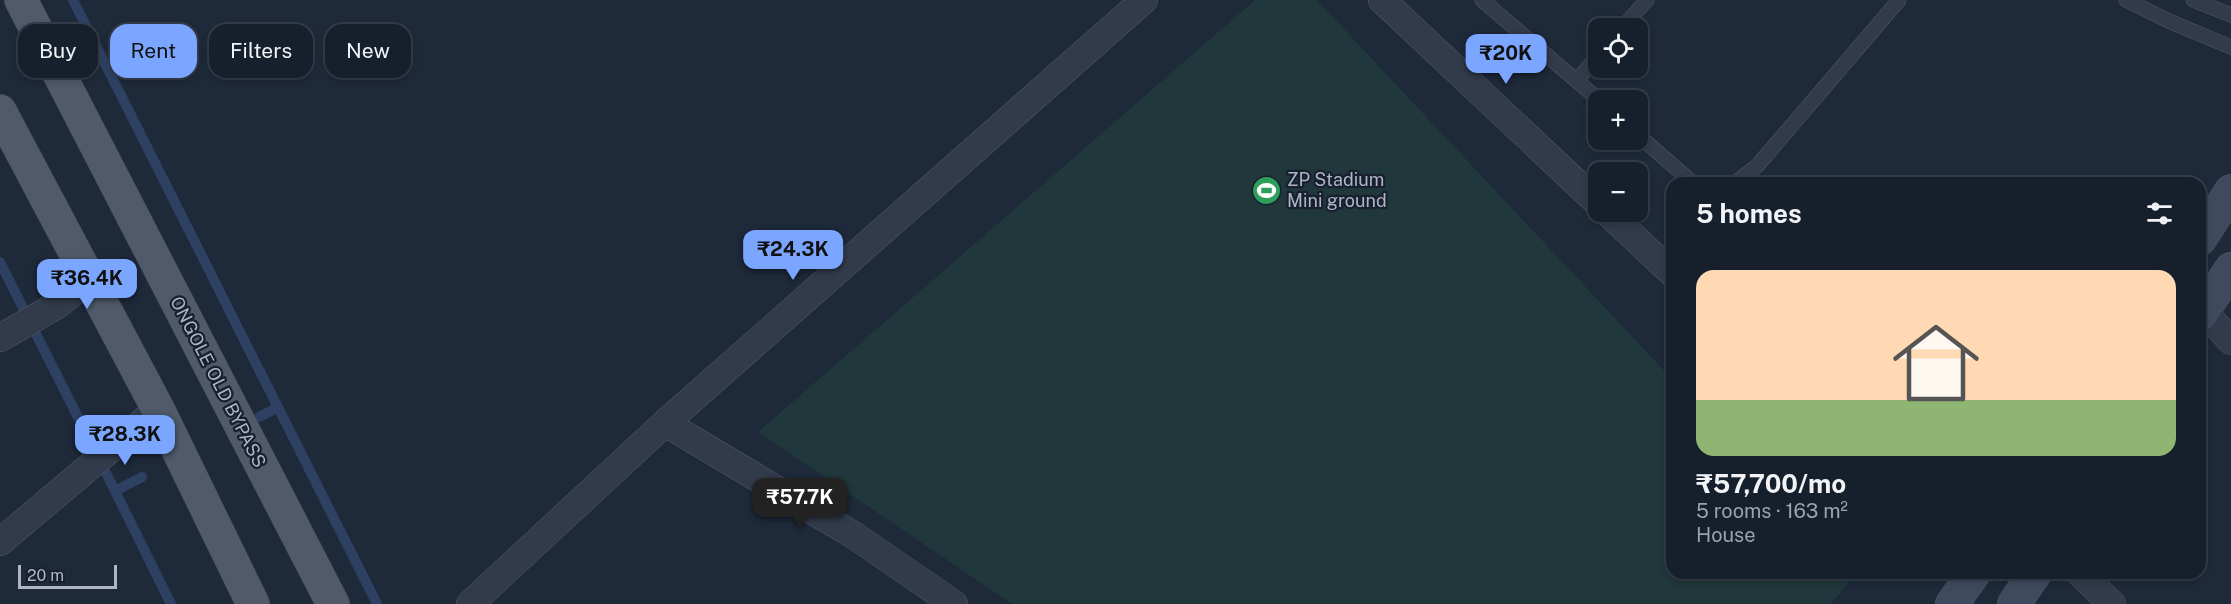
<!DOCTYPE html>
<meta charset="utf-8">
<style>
body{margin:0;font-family:"Public Sans",sans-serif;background:#1f2734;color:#f1f3f6;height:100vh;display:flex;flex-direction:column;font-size:22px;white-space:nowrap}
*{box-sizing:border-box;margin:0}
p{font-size:20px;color:#9ea2a9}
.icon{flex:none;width:33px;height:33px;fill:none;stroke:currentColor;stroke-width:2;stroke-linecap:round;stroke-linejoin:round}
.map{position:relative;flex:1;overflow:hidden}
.side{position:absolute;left:1666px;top:177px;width:540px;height:402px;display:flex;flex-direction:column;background:#161f2c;border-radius:18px;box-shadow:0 3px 9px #0003,0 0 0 2px #353d48}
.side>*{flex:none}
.top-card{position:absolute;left:18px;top:24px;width:570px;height:54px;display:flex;gap:12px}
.controls{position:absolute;left:1588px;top:18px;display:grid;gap:12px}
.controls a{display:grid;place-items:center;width:60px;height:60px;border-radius:12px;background:#161f2c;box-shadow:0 3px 9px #0003,0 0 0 2px #353d48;font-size:30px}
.scale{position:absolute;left:18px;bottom:15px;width:99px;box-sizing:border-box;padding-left:6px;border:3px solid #adb5c7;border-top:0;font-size:16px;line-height:21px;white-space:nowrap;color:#adb5c7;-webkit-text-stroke:4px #18202f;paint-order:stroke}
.price{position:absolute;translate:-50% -51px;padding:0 14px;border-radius:12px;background:#7aa6ff;color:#111;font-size:20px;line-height:39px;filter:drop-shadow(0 2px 3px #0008)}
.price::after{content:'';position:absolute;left:50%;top:36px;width:18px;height:14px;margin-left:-9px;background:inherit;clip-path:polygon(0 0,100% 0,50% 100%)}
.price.current{background:#222;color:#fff}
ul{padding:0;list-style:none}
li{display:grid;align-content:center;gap:12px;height:318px;padding:0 30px}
li span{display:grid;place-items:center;height:186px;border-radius:18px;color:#555}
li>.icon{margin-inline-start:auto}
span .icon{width:108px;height:108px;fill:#fffc;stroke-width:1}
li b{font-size:26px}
h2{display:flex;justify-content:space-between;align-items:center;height:72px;padding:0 30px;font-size:26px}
.pill{padding:0 21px;border-radius:18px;background:#161f2c;box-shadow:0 3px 9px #0003,0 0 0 2px #353d48;font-size:21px;line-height:54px}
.pill.current{background:#7aa6ff;color:#111}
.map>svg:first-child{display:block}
.green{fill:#20373b}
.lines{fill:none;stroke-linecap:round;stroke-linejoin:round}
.stream{stroke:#2e4162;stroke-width:10}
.lane-casing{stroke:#505868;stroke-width:15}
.street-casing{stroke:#505868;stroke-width:28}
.secondary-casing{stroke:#505868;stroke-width:34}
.primary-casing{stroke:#3c4454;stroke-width:34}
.lane{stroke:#323b4b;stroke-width:14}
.street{stroke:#323b4b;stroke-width:27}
.secondary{stroke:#404a5e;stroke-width:33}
.primary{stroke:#505a6b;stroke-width:33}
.labels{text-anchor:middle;stroke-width:4.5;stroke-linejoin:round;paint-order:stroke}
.poi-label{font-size:18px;fill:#adb5c7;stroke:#18202f;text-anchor:start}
.street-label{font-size:18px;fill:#adb5c7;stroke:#18202f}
</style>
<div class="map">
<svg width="2231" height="604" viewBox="0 0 2231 604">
<rect width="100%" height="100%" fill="#1e293a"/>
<path class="green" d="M1255,0H1317L1672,379V573H1854L1855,575L1831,604H1012L758,432Z"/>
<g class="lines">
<path class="stream" d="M73,0L377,604
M0,262L115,491
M259,417L277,408
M142,477L115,491L171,604"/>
<defs>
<path id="lane" d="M1482,0L1599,100
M2126,0L2171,22L2231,47
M2193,0L2231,15
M1622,28L1647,0
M1577,80L1599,55
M1638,135L1693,183
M1735,183L1757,166L1899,0"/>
<path id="street" d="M1382,0L1599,204
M1607,212L1672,273
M2203,311L2231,341
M0,338L59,304L88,280
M665,423L855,536L954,604
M0,542L158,409
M2080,573L2112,604
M470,604L665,423L1144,0"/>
<path id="secondary" d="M2200,239L2231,191
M2200,315L2231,269
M1952,604L1974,573
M2014,604L2035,573"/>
<path id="primary" d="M21,0L333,604
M0,111L158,409L253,604"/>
</defs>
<use href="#lane" class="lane-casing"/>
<use href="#street" class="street-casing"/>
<use href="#secondary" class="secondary-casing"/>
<use href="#primary" class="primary-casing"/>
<use href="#lane" class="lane"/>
<use href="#street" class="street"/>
<use href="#secondary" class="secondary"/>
<use href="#primary" class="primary"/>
</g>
<defs>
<symbol id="stadium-disc" viewBox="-11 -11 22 22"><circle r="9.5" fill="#2e9e5b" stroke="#18202f"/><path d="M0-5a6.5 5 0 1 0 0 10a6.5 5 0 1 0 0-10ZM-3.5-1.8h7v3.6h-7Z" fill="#fff"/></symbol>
</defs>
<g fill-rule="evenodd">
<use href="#stadium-disc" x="1250" y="174" width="33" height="33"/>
</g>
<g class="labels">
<g class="poi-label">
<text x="1287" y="186">ZP Stadium<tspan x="1287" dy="21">Mini ground</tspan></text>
</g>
<g class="street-label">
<text transform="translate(218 382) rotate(63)" y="6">ONGOLE OLD BYPASS</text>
</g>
</g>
</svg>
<div class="controls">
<a><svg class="icon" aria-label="locate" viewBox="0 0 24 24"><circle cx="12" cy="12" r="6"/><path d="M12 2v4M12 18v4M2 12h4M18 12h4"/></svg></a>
<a>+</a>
<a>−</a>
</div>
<div class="scale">20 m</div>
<b class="price" style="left:1506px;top:85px">₹20K</b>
<b class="price" style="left:793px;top:281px">₹24.3K</b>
<b class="price" style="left:87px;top:310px">₹36.4K</b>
<b class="price" style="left:125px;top:466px">₹28.3K</b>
<b class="price current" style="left:800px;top:529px">₹57.7K</b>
<div class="top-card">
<a class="pill">Buy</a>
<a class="pill current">Rent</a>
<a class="pill">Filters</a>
<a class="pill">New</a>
</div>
<section class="side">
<h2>5 homes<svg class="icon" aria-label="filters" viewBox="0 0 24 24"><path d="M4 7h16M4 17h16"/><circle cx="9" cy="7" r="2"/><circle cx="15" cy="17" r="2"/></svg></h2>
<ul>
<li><span style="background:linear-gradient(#ffd9b3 70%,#8fb573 0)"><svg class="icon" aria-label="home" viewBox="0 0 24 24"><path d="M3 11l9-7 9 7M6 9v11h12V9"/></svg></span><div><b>₹57,700/mo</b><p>5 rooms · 163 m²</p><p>House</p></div></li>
</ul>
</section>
</div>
